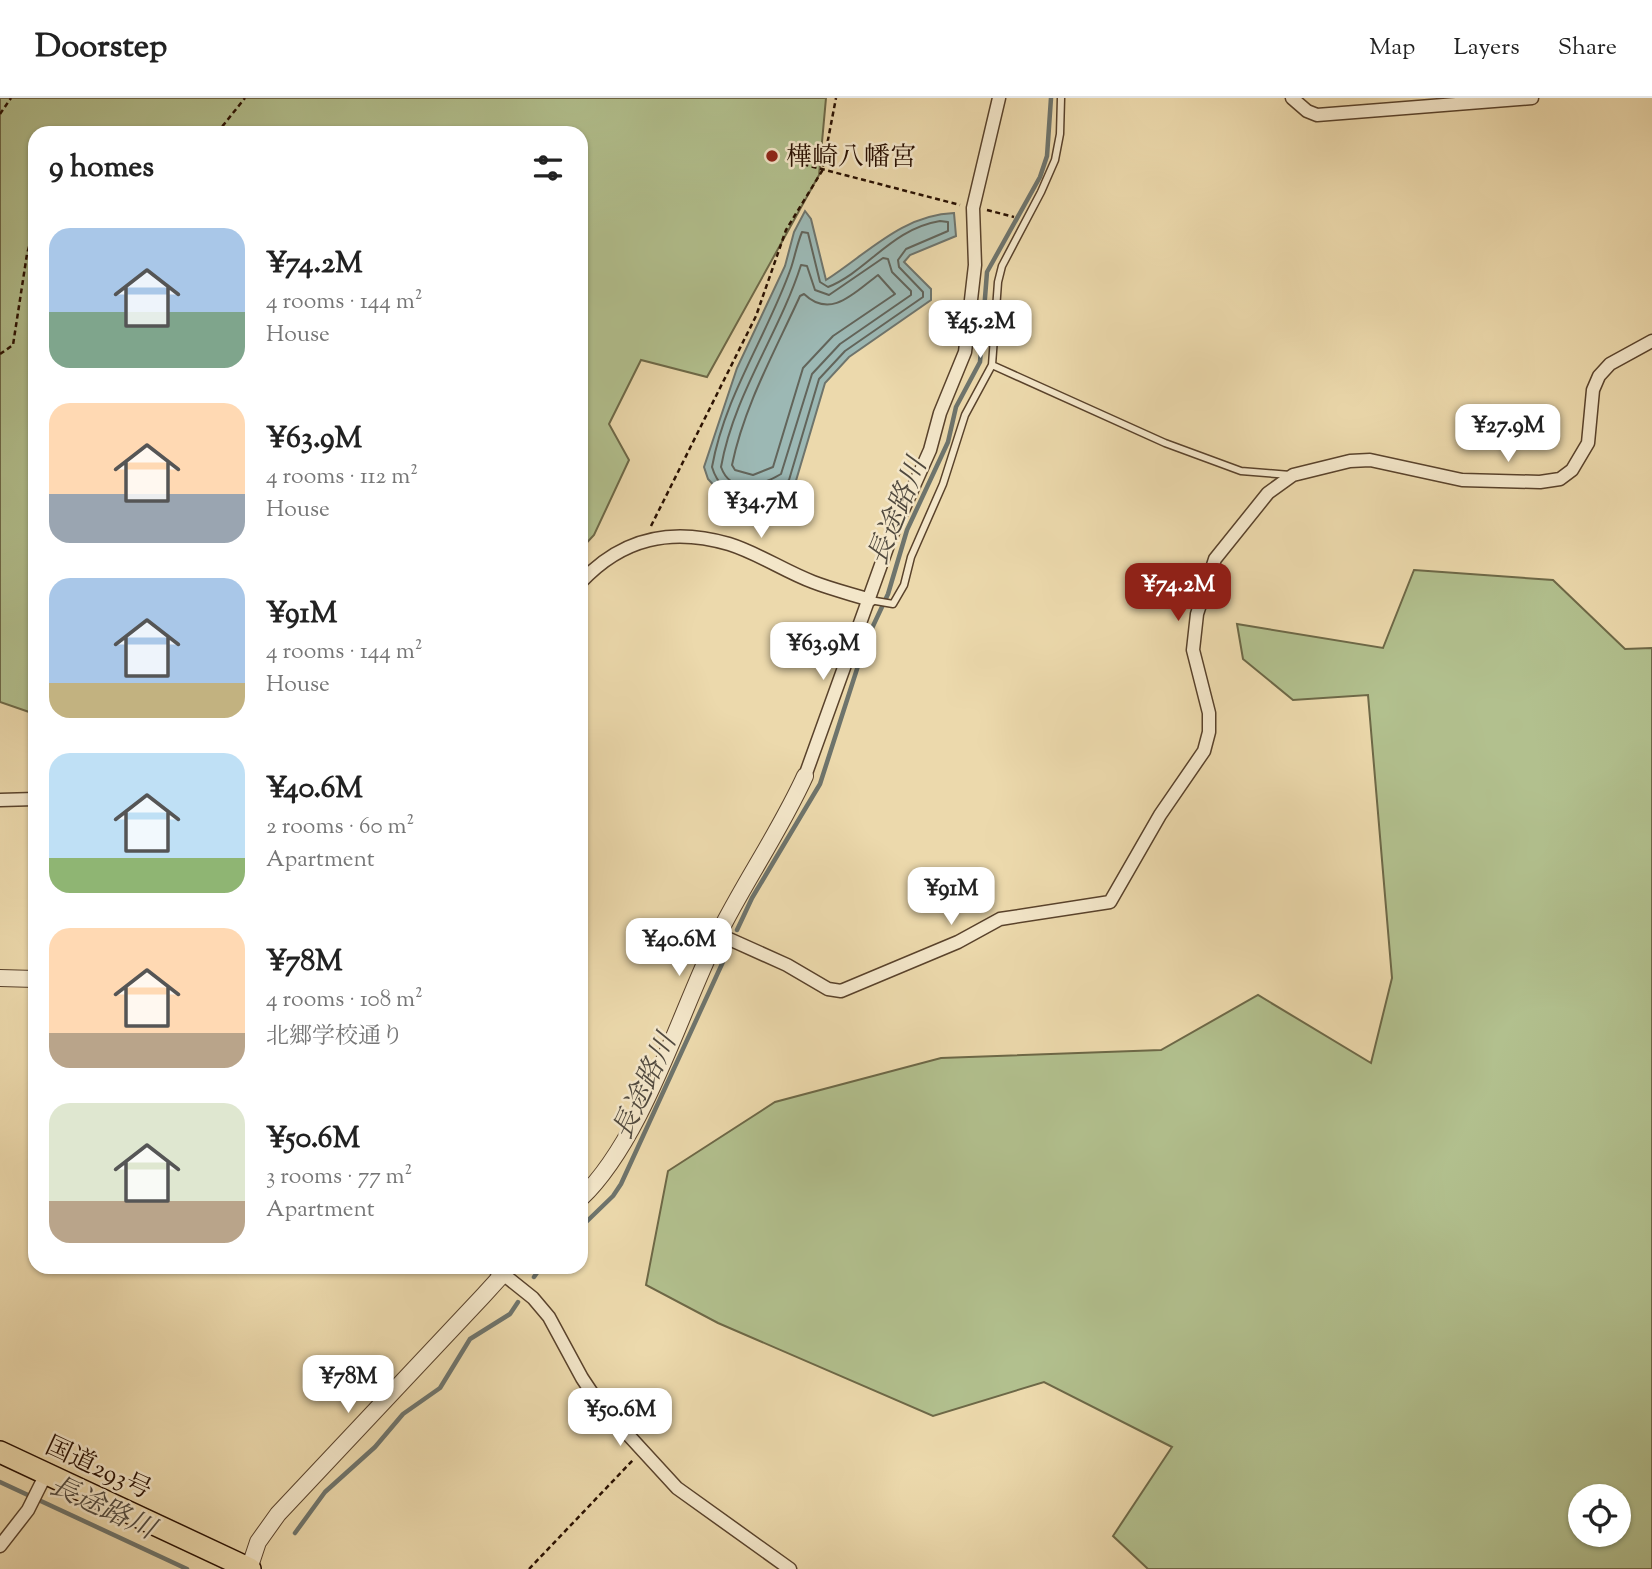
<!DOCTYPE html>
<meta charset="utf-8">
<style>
body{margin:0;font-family:"Sorts Mill Goudy","Noto Serif JP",serif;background:#f2f2f2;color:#222;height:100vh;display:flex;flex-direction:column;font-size:26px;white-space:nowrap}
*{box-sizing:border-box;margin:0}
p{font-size:23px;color:#767676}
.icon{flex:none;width:38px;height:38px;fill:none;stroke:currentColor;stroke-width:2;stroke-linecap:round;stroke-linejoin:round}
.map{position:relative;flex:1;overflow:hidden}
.drawer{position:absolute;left:28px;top:28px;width:560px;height:1148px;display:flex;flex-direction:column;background:#fff;border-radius:21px;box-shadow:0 2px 5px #0004}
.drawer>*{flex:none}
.controls{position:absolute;left:1568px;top:1386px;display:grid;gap:14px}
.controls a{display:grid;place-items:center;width:63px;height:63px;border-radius:50%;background:#fff;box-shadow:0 2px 5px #0004;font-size:35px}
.price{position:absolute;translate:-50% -60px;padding:0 16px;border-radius:14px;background:#fff;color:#222;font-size:23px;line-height:46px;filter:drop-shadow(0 2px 4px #0008)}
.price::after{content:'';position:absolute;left:50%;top:42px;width:21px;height:16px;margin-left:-10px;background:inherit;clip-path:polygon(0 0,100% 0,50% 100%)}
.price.selected{background:#8f2418;color:#fff}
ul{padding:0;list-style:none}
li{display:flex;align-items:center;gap:21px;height:175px;padding:0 21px}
li span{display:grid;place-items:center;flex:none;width:196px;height:140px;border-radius:21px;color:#555}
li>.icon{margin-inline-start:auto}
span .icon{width:84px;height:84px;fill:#fffc;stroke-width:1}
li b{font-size:30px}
h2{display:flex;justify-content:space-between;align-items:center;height:84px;padding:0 21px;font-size:30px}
header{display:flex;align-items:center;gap:42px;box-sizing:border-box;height:98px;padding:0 35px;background:#fff;border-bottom:2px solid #e0e0e0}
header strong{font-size:33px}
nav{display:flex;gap:38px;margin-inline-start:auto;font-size:24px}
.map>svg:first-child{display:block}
.green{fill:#b2c08e;stroke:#6d6847;stroke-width:2;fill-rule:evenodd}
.water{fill:#9cb8b4;stroke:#6e746c;stroke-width:2}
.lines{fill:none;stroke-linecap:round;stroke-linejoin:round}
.shore{stroke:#62645a;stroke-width:2}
.stream{stroke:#6e746c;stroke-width:4.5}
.service-casing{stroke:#59422b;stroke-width:9}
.minor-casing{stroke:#59422b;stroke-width:15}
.tertiary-casing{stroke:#59422b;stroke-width:18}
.trunk-casing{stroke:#280f00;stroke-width:24}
.path{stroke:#280f00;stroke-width:2.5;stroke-dasharray:5 3.5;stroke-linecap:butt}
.service{stroke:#f3e6c9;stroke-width:6}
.minor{stroke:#f3e6c9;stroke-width:12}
.tertiary{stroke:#f3e6c9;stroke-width:16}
.trunk{stroke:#ecd9ac;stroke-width:21}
.poi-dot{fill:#8f2418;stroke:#f3e6c9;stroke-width:2.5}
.labels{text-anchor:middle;stroke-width:5;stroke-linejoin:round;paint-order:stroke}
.poi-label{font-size:26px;fill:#280f00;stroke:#f3e6c9;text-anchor:start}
.street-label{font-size:26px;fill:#280f00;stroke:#f3e6c9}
.water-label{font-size:28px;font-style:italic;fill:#514a3f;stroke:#f3e6c9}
</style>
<header>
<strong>Doorstep</strong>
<nav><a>Map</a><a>Layers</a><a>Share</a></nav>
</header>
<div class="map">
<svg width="1652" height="1471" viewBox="0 0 1652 1471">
<rect width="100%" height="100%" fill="#ecd9ac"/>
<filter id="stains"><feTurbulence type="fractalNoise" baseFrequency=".00286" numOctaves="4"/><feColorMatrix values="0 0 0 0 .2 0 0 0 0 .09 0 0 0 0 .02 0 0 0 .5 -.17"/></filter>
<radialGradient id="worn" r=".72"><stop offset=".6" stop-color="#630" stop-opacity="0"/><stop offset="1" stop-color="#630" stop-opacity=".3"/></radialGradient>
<path class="green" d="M0,0H826L819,77L707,279L641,262L609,326L629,362L594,437L581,451V35H35V616L0,604Z
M1414,472L1553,482L1625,551L1652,550V1471H1148L1113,1438L1172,1349L1044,1284L933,1318L718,1225L646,1187L668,1073L775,1004L941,960L1161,952L1258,897L1371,965L1392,880L1368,597L1293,602L1243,561L1237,526L1383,550ZM1580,1398H1619V1437H1580Z"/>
<path class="water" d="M805,113L811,121L826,182C868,155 902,117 954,115L956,138L910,157L904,164L931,191V202L849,259L825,285L795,386L759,403L733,402L718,392L708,381L704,369L737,270L785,168L794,134Z"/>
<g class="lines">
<path class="shore" d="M940,123L948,124V133L906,151L898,162L899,169L923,194V199L845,253L819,281L789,382C763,398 723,407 712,369C725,297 767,238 791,170C795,158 797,146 802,134L808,135L820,184L828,189C868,173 891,131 940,123Z
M883,160L888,161L892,174L911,193V197L840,246L812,276L781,376C761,388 731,397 721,369C734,296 779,236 801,167L807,168L815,192L829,197Z
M878,177L895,196L833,238L803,270L773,369L753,377L735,372L732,367C744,308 775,253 800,198L804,196C831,222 855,194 878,177Z"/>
<path class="stream" d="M737,832L752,800L820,686L866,543L888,496L907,432L948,344L956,309L980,264L987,174L1040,79L1047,58L1051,0
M581,1129L613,1098L621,1086L727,855
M534,1179L541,1169
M0,1384L187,1471
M295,1435L325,1394L375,1349L403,1316L440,1290L470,1241L510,1216L518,1204"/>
<defs>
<path id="service" d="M992,267L1165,345L1241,373L1290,377
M870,502L893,506L904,487L911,459L943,386L965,317L992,267L998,184L1002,168L1041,94L1055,62L1060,36L1061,0"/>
<path id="minor" d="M1292,0L1307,13L1317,17L1532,0
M581,484C622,440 671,429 729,446C758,455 784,473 813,484C831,491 851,496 870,502
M805,678L891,439L930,352L940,315L965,254L975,167L973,110L999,0
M0,702L35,701
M718,836L787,867L828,891L841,893L958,844L1000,821L1110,804L1160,717L1204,653L1209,634V615L1193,552L1197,516L1215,461L1268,395L1293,377L1350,363L1370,362L1462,382L1540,384L1560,381L1572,372L1588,345L1593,292L1599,278L1610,266L1652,243
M503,1176L533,1200L549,1219L582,1280L598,1304L677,1390L790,1471
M0,1448L28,1412L46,1376"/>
<path id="tertiary" d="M0,880L35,881
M581,1100C643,1041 679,916 718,837C745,783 780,733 805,678
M249,1471L258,1444L278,1416L483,1198L503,1176L495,1169"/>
<path id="trunk" d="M0,1354L250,1471"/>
</defs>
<use href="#service" class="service-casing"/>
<use href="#minor" class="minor-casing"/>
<use href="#tertiary" class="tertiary-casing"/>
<use href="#trunk" class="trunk-casing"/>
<path class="path" d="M0,16L11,0
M217,35L245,0
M787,62L960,107
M987,112L1014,119
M0,256L13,247L27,156L35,127
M651,428L756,218L786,132L822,73L836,0
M529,1471L633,1362"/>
<use href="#service" class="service"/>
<use href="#minor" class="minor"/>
<use href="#tertiary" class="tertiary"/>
<use href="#trunk" class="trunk"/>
</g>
<circle class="poi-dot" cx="772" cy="58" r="7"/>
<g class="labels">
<g class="poi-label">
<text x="786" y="67">樺崎八幡宮</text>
</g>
<g class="street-label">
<text transform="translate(99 1369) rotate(25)" y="9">国道293号</text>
</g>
<g class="water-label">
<text transform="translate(896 413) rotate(-68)" y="10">長途路川</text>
<text transform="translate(643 988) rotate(-65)" y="10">長途路川</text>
<text transform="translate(103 1408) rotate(25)" y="10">長途路川</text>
</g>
</g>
<rect width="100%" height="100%" filter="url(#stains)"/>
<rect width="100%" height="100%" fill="url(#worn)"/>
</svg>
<div class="controls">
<a><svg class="icon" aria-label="locate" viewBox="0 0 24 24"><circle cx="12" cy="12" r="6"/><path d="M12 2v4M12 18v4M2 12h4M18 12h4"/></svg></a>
</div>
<b class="price" style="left:980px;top:262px">¥45.2M</b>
<b class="price" style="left:1508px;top:366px">¥27.9M</b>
<b class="price" style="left:761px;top:442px">¥34.7M</b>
<b class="price selected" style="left:1178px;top:525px">¥74.2M</b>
<b class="price" style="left:823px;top:584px">¥63.9M</b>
<b class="price" style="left:951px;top:829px">¥91M</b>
<b class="price" style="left:679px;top:880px">¥40.6M</b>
<b class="price" style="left:348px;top:1317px">¥78M</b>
<b class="price" style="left:620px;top:1350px">¥50.6M</b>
<section class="drawer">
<h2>9 homes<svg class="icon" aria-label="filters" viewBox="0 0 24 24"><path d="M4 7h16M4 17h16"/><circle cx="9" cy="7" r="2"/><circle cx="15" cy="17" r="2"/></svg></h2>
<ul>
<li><span style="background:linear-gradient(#a9c7e8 60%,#7fa58c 0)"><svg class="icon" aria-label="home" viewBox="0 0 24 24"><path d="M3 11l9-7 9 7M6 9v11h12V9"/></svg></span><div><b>¥74.2M</b><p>4 rooms · 144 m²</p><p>House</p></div></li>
<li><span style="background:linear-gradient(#ffd9b3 65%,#9aa5b1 0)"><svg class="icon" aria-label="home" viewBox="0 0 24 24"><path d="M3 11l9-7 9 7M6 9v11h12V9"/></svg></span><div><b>¥63.9M</b><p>4 rooms · 112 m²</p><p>House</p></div></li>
<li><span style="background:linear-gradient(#a9c7e8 75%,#c2b280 0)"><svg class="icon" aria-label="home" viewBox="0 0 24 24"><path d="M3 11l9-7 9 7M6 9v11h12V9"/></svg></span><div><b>¥91M</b><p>4 rooms · 144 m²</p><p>House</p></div></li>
<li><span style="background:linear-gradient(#bfe0f5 75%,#8fb573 0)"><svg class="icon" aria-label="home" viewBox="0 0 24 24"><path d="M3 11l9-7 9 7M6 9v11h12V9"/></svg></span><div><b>¥40.6M</b><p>2 rooms · 60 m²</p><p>Apartment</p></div></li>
<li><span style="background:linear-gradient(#ffd9b3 75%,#b9a48a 0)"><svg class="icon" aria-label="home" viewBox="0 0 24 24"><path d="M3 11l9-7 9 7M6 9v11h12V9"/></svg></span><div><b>¥78M</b><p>4 rooms · 108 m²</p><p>北郷学校通り</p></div></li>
<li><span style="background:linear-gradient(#dfe7d0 70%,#b9a48a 0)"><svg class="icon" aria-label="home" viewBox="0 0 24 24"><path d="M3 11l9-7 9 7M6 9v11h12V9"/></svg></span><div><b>¥50.6M</b><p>3 rooms · 77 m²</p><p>Apartment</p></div></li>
</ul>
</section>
</div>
